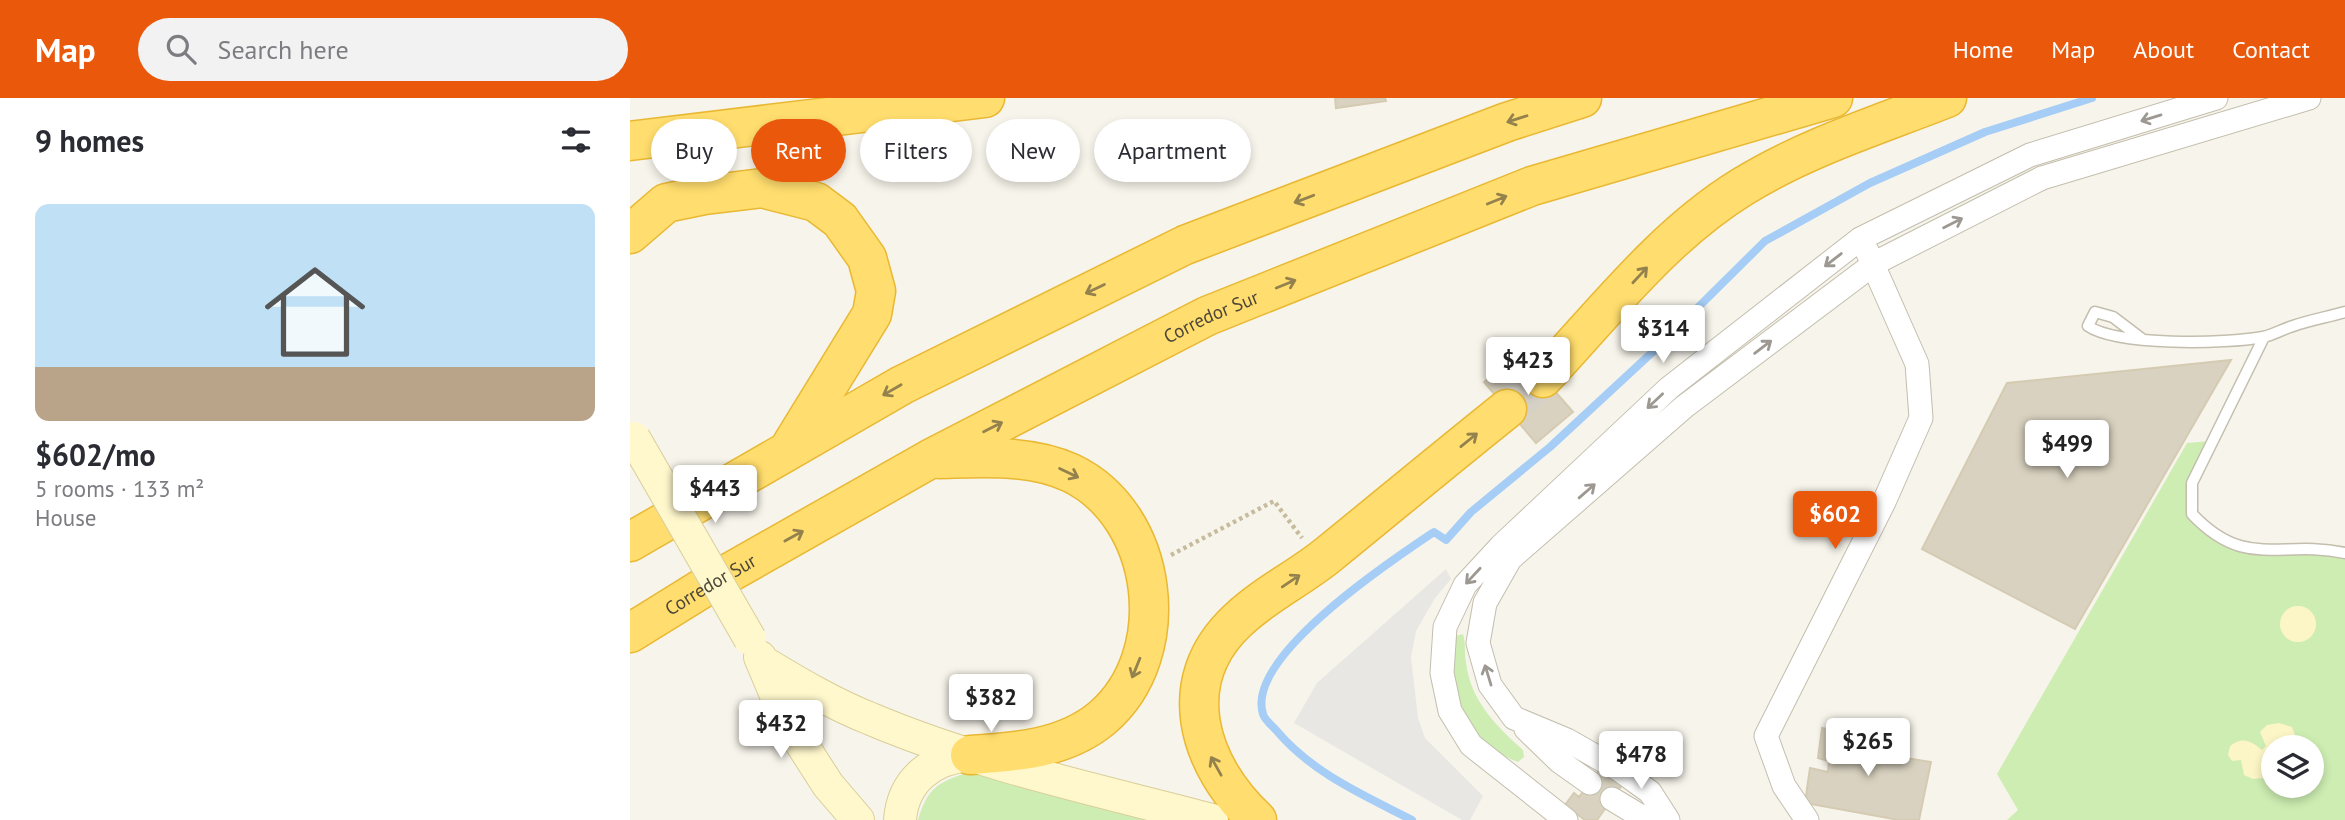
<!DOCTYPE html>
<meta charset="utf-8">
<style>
body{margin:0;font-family:"PT Sans",sans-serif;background:#f2f2f3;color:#2b2b33;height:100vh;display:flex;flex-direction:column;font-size:26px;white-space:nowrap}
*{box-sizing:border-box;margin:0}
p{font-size:23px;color:#7c7c81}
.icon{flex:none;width:38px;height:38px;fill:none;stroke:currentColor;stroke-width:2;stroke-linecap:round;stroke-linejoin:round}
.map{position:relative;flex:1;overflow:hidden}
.details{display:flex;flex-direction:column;background:#fff;width:630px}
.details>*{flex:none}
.top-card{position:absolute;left:21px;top:21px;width:665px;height:63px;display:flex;gap:14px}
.fabs{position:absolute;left:1631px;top:637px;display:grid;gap:14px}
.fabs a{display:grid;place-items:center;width:63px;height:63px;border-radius:50%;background:#fff;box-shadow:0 4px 10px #0003;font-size:35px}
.price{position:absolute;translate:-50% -60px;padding:0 16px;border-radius:7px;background:#fff;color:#222;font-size:23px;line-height:46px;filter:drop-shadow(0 2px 4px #0008)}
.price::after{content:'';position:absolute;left:50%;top:42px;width:21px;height:16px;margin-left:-10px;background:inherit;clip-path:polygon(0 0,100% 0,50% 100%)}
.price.on{background:#ea580c;color:#fff}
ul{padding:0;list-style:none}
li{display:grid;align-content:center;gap:14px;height:371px;padding:0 35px}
li span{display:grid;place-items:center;height:217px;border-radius:14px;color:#555}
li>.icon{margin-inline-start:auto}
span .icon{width:126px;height:126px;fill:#fffc;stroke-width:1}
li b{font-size:30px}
h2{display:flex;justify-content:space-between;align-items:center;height:84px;padding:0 35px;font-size:30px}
.chip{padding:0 24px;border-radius:32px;background:#fff;box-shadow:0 4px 10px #0003;font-size:24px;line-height:63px}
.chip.on{background:#ea580c;color:#fff}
header{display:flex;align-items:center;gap:42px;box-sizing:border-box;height:98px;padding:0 35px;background:#ea580c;color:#fff}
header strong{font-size:33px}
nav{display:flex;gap:38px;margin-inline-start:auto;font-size:24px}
.search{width:490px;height:63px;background:#f2f2f3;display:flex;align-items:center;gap:18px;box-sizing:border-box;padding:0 24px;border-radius:38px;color:#7c7c81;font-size:26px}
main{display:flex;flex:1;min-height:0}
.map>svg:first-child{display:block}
.green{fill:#cdedb2;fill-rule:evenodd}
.sand{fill:#fcf6c6}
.parking{fill:#e8e7e3}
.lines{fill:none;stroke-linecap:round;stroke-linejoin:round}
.stream{stroke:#a5cdf6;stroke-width:8}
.building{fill:#d9d2c0;stroke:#d5cbb2;stroke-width:2}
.highway-tunnel{stroke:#d5d1c7;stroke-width:38;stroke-dasharray:38 19;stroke-linecap:butt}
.lane-casing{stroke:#c3bead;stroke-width:13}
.street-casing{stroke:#c3bead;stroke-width:25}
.secondary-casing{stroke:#d9ce99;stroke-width:34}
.highway-casing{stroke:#e9b833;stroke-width:41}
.path{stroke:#c6bc9d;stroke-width:4.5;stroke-dasharray:3.5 3.5;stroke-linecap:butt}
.lane{stroke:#fff;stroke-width:10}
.street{stroke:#fff;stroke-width:23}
.secondary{stroke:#fff8cd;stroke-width:32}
.highway{stroke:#ffdd6e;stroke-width:38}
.secondary-bridge-casing{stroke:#d9ce99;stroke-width:34;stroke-linecap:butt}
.secondary-bridge{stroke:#fff8cd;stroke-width:32}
.oneway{stroke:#9d9992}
.oneway2{stroke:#94824e}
.labels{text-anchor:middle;stroke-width:5;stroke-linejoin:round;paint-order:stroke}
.street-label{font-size:19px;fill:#4c4638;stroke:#fff}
</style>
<header>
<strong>Map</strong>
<div class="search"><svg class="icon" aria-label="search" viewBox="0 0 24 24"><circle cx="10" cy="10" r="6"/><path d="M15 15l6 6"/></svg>Search here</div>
<nav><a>Home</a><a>Map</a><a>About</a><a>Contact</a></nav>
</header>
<main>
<section class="details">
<h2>9 homes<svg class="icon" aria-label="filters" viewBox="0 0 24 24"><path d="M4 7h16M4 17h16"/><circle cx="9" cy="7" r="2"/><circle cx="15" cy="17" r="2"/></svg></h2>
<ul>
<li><span style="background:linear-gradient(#bfe0f5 75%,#b9a48a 0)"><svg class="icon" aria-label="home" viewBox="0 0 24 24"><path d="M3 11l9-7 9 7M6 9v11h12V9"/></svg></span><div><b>$602/mo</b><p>5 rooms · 133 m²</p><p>House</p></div></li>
</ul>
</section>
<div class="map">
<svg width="1715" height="722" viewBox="0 0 1715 722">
<rect width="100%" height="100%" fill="#f7f4eb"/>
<path class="green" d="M1581,343L1562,385V415L1619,452L1715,455V722H1377L1388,712L1367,676L1557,345ZM1643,649H1682V688H1643Z
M833,536C836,546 834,554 836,564C840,602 866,628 893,652L894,659L888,664C855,652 829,623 823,588C820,572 824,553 825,538Z
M340,674L521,722H288C298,689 308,684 340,674Z"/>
<path class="sand" d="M1650 526a18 18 0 1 1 36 0a18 18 0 1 1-36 0Z
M1649,625L1662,629L1668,645L1666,649H1643V679L1623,681L1614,677L1611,662L1602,663L1598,657L1600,648C1613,638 1621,643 1632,652L1636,648L1630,634L1637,627Z"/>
<path class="parking" d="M816,471L821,481L805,500L786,533L781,559L788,620L795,640L853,698L840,722H832L664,625L687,585Z"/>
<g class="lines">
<path class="stream" d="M782,722C733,697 682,675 646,632C642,628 634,621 633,616C615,559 762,462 804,434L816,442L841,414L920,349L1028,249L1135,143L1240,85L1355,34L1462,0"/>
</g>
<path class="building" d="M705,0H755L756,3L706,10Z
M890,253L943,314L906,345L854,284Z
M1601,262L1445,531L1292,451L1377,285Z
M1192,630L1271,646L1270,659L1301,664L1289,722H1269L1175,705L1180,670L1198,674L1199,663L1188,660Z
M970,671L992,687L967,722H955L935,707L944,695L949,699Z"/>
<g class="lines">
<path class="highway-tunnel" d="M877,311L913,280"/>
<defs>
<path id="lane" d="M1634,239L1562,385V416C1616,473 1650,441 1715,455
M1512,241L1483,219L1465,214L1458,228C1487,248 1596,246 1633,239C1643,237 1653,231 1663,228C1680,222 1698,219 1715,214"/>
<path id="street" d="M896,631L929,663L960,685
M982,701L1017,722
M936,722L841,647L820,613L812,575L815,529L835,487L871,448L1039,290L1230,141L1400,57L1586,0
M1038,722L1020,694L988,671L937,642L884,620L860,587L848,545L855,505L880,461L1054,309L1245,165L1412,80L1679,0
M1177,722L1154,688L1136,638L1254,404L1291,320L1287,266L1237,153"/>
<path id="secondary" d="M130,559L157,623L198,687L228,722
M133,564C168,585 203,606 241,621C350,667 468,692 582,722
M270,722C273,682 302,660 340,657"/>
<g id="highway">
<path d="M0,43L355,0"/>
<path d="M0,136L36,105L75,97L132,90L186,104L210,122L237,160L246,193L242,216L162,346"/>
<path d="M913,280C975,214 1034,137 1112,89C1175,50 1248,27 1317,0"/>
<path d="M309,361C352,360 400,356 441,375C529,417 547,556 472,620C435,651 386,654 340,657"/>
<path d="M0,444L272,287L555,147L877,24L952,0"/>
<path id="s1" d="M0,535L76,488L300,361L577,218L902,88L1203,0"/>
<path d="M627,722C568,667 542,583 608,522C635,496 670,480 699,456C758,408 817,359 877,311"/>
</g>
</defs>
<use href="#lane" class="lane-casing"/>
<use href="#street" class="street-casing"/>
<use href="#secondary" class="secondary-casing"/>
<use href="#highway" class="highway-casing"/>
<path class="path" d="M541,457L644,403L672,440"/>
<use href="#lane" class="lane"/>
<use href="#street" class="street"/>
<use href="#secondary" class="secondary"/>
<use href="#highway" class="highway"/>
<defs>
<path id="secondary-bridge" d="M4,340L120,541"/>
</defs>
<use href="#secondary-bridge" class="secondary-bridge-casing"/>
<use href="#secondary-bridge" class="secondary-bridge"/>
</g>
<defs><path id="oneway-shaft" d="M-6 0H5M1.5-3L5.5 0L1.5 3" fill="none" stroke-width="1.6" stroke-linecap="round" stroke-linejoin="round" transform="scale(1.75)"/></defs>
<g class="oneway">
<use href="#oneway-shaft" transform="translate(1521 20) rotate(163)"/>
<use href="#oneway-shaft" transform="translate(1323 125) rotate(-27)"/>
<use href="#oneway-shaft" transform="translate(1203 162) rotate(142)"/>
<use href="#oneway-shaft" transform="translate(1133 249) rotate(-37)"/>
<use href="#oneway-shaft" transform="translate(1025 303) rotate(137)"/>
<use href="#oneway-shaft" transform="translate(957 393) rotate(-41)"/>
<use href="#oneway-shaft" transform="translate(843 478) rotate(133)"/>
<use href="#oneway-shaft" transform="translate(858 577) rotate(-107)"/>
</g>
<g class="oneway2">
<use href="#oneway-shaft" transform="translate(887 21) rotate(162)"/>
<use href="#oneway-shaft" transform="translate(674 101) rotate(159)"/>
<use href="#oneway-shaft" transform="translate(867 102) rotate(-22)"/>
<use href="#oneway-shaft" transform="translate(1010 177) rotate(-47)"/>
<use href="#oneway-shaft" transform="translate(656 186) rotate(-22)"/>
<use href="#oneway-shaft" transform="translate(465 191) rotate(154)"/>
<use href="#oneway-shaft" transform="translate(262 292) rotate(150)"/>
<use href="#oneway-shaft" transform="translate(363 329) rotate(-27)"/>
<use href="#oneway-shaft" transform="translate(839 342) rotate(-39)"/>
<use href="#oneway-shaft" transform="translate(439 375) rotate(26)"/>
<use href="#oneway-shaft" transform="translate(164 438) rotate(-29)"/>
<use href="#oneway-shaft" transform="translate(661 483) rotate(-34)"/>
<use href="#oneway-shaft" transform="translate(506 570) rotate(112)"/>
<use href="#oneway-shaft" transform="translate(586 668) rotate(-119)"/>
</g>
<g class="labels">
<g class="street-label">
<text dy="7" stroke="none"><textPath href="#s1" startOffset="662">Corredor Sur</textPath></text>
<text dy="7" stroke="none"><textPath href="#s1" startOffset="94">Corredor Sur</textPath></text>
</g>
</g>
</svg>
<div class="fabs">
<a><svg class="icon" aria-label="layers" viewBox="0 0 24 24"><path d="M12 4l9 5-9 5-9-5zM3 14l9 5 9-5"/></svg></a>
</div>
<b class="price" style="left:1033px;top:267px">$314</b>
<b class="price" style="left:898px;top:299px">$423</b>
<b class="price" style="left:1437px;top:382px">$499</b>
<b class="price" style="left:85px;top:427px">$443</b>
<b class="price on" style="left:1205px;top:453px">$602</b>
<b class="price" style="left:361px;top:636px">$382</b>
<b class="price" style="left:151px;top:662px">$432</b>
<b class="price" style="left:1238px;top:680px">$265</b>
<b class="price" style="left:1011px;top:693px">$478</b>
<div class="top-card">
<a class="chip">Buy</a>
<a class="chip on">Rent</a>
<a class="chip">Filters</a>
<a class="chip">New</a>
<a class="chip">Apartment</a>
</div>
</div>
</main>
